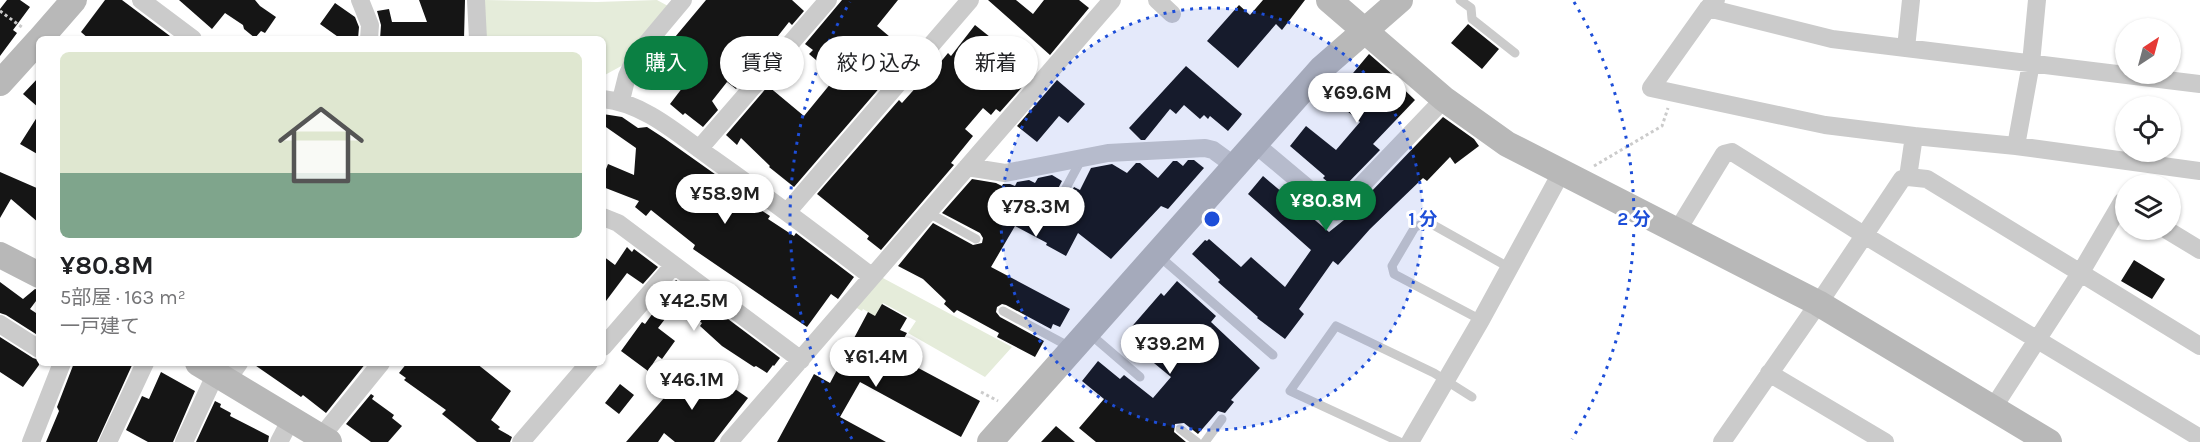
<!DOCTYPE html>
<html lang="ja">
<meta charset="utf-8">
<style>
body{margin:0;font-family:Karla,"Noto Sans JP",sans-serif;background:#f6f6f6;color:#202124;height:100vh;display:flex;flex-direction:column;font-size:22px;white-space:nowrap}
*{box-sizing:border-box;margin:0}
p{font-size:20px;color:#757577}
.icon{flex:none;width:33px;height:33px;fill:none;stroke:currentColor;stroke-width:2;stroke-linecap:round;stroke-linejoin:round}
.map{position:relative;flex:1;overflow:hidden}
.sheet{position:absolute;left:36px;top:36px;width:570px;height:330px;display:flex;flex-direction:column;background:#fff;border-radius:9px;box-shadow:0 2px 4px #0004}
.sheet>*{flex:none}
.banner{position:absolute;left:624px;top:36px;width:570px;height:54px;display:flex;gap:12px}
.needle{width:39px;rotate:36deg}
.buttons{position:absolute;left:2115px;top:18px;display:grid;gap:12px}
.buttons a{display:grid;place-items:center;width:66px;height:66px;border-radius:50%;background:#fff;box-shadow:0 2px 4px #0004;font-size:30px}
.price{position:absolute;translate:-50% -51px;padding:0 14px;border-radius:21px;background:#fff;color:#222;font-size:20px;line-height:39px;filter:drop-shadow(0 2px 3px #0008)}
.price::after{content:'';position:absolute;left:50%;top:36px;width:18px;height:14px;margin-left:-9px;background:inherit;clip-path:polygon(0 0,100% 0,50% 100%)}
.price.active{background:#0b8043;color:#fff}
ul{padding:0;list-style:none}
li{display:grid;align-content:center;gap:12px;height:318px;padding:0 24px}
li span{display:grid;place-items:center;height:186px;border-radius:9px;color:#555}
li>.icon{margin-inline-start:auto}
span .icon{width:108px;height:108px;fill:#fffc;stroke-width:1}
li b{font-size:26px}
.pill{padding:0 21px;border-radius:27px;background:#fff;box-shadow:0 2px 4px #0004;font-size:21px;line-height:54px}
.pill.active{background:#0b8043;color:#fff}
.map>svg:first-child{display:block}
.green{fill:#e5ecda}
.building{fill:#151515}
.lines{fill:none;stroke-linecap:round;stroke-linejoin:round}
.path{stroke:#cbcbcb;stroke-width:3;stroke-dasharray:3 3;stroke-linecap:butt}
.lane{stroke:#cbcbcb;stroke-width:9}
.street{stroke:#cbcbcb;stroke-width:18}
.secondary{stroke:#b8b8b8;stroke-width:26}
.ring{fill:none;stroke:#1d4ed8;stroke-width:3;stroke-dasharray:3 6}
.centre{fill:#1d4ed8;stroke:#fff;stroke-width:3}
.ring-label{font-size:18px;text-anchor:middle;font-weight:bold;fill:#1d4ed8;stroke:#fff;stroke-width:6;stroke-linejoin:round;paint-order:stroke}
</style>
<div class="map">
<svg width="2200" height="442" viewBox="0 0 2200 442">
<rect width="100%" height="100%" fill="#fff"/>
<path class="green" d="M485,0L597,2L657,0L668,6L625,64L603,76V39H485Z
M881,277L1012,347L985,377L908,333L916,321L883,303L879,310L878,318L863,309L862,311L855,307Z"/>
<path class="building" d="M7,0H20L30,7L13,30L17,33L0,56V9Z
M105,0H122L174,39H89L81,32Z
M179,0H255L260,6L276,17L265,33L261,31L255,38L244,29L243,25L225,13L212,29Z
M419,0H465L464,39H380L381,25L377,11L389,9L392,22H427Z
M706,0H792L804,11L792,25L789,22L736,89L727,82L712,101L718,110L703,127L685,113L683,115L670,104L686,83L654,57L667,41L670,43Z
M842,0H898L877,26L903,48L877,80L882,85L794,187L769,167L770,166L741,138L737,145L726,135L768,86L804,116L836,77L809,54L813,50L805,44Z
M988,0H1016L1033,14L1044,0H1079L1089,8L1050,55Z
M1263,0H1305L1282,30L1276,24L1238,68L1207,41L1239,5L1250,15Z
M335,3L355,17L359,27L358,39H341L320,24Z
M1468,24L1499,49L1482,69L1451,43Z
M975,25L1000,45L998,49L1031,77L1000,112L996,109L991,115L983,108L965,129L973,136L951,163L954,165L881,250L867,239L869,236L817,194L899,100L902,103L919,84L921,86L948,53L951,56Z
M1369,54L1392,74L1390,76L1415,100L1373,144L1380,150L1341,190L1336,186L1335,188L1323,178L1325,176L1290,146L1306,126L1336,150L1360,122L1340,105L1346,98L1338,91Z
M1186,66L1242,114L1240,117L1228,131L1210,116L1208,119L1204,115L1200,119L1184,105L1176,114L1170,109L1145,140H1141L1129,128Z
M39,77V108L23,94Z
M1057,80L1085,104L1068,123L1059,116L1037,142L1017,126Z
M39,114V155L20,144Z
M603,114L622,117L638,128L647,127L664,138L760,206L758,208L770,216L768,219L794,236L796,233L854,277L838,299L831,294L807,327L693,249L695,245L651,210L646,216L635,207L639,201L603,187V177L608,164L634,175L636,148L603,125Z
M1443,117L1474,139L1479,146L1455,164L1450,157L1427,181L1423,178L1370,229L1338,265L1333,261L1299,309L1304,314L1285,339L1257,318L1258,317L1218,282L1220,280L1192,254L1205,240L1207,241L1209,239L1241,267L1251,257L1285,287L1311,250L1248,194L1263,176L1329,232L1344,220Z
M1188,160H1194L1204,168L1168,209L1161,206L1111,259L1078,233L1066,256L1046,245L1047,243L1015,226L991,267L1070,309L1060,327L1053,324L1051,329L1006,305L1002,304L997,307L996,312L1000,317L1044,341L1035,357L997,337L999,333L957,310L954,313L944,304L946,301L923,279L898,266L933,223L973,245L982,243L983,238L980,233L942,213L972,179L996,183L1002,186L1003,184H1010L1015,186L1017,182L1029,180L1035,183L1038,178L1052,175L1062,181L1046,212L1049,218L1054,219L1059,215L1074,187L1080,190L1091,168L1112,164L1127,173L1136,163H1140L1158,178L1173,161H1177L1183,166Z
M0,172L39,189V223L11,199L0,218Z
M627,247L632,252L634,249L658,267L643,284L627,273L603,305V256L615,265Z
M2134,260L2165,279L2152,299L2121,281Z
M676,280L780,358L774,366L773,365L767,373L756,366L754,367L722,346L700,326L702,323L676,305L658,328L675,341L662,359L658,356L648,371L621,351L642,322L645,324L663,299L661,297Z
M1177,281L1216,316L1211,322L1260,368L1231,400L1234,402L1225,413L1218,411L1198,434L1184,423L1175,424L1174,432L1186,442H1096L1079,428L1104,399L1082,381L1098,361L1120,379L1124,375L1153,398L1171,377L1132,345L1135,341L1132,338L1134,336L1128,331L1161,293L1164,296Z
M0,282L23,299L35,289L39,290V297L30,309L39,315V336L6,315L0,313Z
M882,304L907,318L900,330L907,333L894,355L980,401L961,437L860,382L840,417L886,442H777L814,374L830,383L868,312L875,316Z
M0,337L33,358L39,360V365L23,387L0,372Z
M74,363H133L97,442H46L59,411L57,407Z
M252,363H366L326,413L303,395L301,397Z
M407,363H476L511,391L491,420L500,427L498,429L512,437L510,442H477L442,414L446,410L404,380L406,378L399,373Z
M702,366L748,398L714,442H675L664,433L658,442H626L689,369L696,375Z
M161,372L195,391L173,442H148L126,430L142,396L149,399Z
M620,384L634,395L619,414L605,403Z
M371,394L374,396L372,399L394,415L392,418L402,426L388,442H371L346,424Z
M215,401L221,404L220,407L231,413L230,416L269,436L268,442H196Z
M1056,426L1075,442H1041Z"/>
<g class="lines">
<path class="path" d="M0,11L23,28
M1594,166L1662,126L1668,108
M981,392L998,401"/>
<path class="lane" d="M1460,0L1471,8L1472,19L1515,53
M927,212L976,239
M1053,212L1081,160
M1159,256L1273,355
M1003,311L1070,347
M1481,320L1394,274L1392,266L1415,227L1428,222L1510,268
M1090,334L1140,377
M1180,429L1197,442
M1205,442L1222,419
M1400,442L1290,391L1336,326L1434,373L1472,397"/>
<path class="street" d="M141,0L193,39
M360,0L370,25L369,39
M476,0L478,39
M1157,0L1172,14
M1716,0L1708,8L1651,88L1825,125L1914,136L2016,146L2200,171
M1708,8L1832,39L2200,84
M1906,48L1911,0
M603,99C645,103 680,136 713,159C767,197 819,236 871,276
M621,100L627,76L636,56L683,0
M1255,144L1336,212L1444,99
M2016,146L2031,63L2037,0
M699,149L828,0
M967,167L1005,173L1108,153L1205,148L1213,150L1235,166
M1908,177L1914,136
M788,211L970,0
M603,217L618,223L801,360
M2167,230L2200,250
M1677,231L1724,154L1732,152L1864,235L2200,438
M0,324L39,349
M603,347L674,265
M1769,373L1885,442
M227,380L239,363
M1993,408L2081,272L2122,202L2126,204
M321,437L381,363
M31,442L62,363
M108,442L145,363
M184,442L216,373
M279,442L291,419
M521,442L589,363
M729,442L1112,0
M1410,442L1481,320L1561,173
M1722,442L1827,291L1902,179L1908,177L1927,179L2200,346"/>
<path class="secondary" d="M1329,0L1444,99L1507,144L1818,303L2049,442
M40,39L74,0
M0,83L39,40
M0,255L39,275
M198,363L329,442
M990,442L1322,68L1400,0"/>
</g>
<circle cx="1212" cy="219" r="211" fill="#1d4ed8" fill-opacity=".12"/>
<g class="ring">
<circle cx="1212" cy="219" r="211"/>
<path d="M852 439A422 422 0 0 1 850 2M1574 2A422 422 0 0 1 1572 439"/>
</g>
<circle cx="1212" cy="219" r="9" class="centre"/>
<g class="ring-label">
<text x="1423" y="225">1 分</text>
<text x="1634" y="225">2 分</text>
</g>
</svg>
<div class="buttons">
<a><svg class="needle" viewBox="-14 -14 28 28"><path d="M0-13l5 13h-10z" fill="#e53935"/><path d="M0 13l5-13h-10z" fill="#757577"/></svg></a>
<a><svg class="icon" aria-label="locate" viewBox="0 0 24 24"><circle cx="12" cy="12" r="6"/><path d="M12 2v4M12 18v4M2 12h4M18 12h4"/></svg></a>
<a><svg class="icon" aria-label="layers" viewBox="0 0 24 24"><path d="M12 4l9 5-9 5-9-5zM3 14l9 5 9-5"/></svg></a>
</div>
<b class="price" style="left:1357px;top:124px">¥69.6M</b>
<b class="price" style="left:725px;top:225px">¥58.9M</b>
<b class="price active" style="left:1326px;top:232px">¥80.8M</b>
<b class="price" style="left:1036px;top:238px">¥78.3M</b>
<b class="price" style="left:694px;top:332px">¥42.5M</b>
<b class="price" style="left:1170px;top:375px">¥39.2M</b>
<b class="price" style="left:876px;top:388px">¥61.4M</b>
<b class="price" style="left:692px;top:411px">¥46.1M</b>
<div class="banner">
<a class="pill active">購入</a>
<a class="pill">賃貸</a>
<a class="pill">絞り込み</a>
<a class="pill">新着</a>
</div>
<section class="sheet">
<ul>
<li><span style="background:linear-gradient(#dfe7d0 65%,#7fa58c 0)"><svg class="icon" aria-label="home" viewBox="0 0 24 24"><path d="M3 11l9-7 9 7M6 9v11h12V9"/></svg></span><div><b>¥80.8M</b><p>5部屋 · 163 m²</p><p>一戸建て</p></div></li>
</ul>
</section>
</div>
